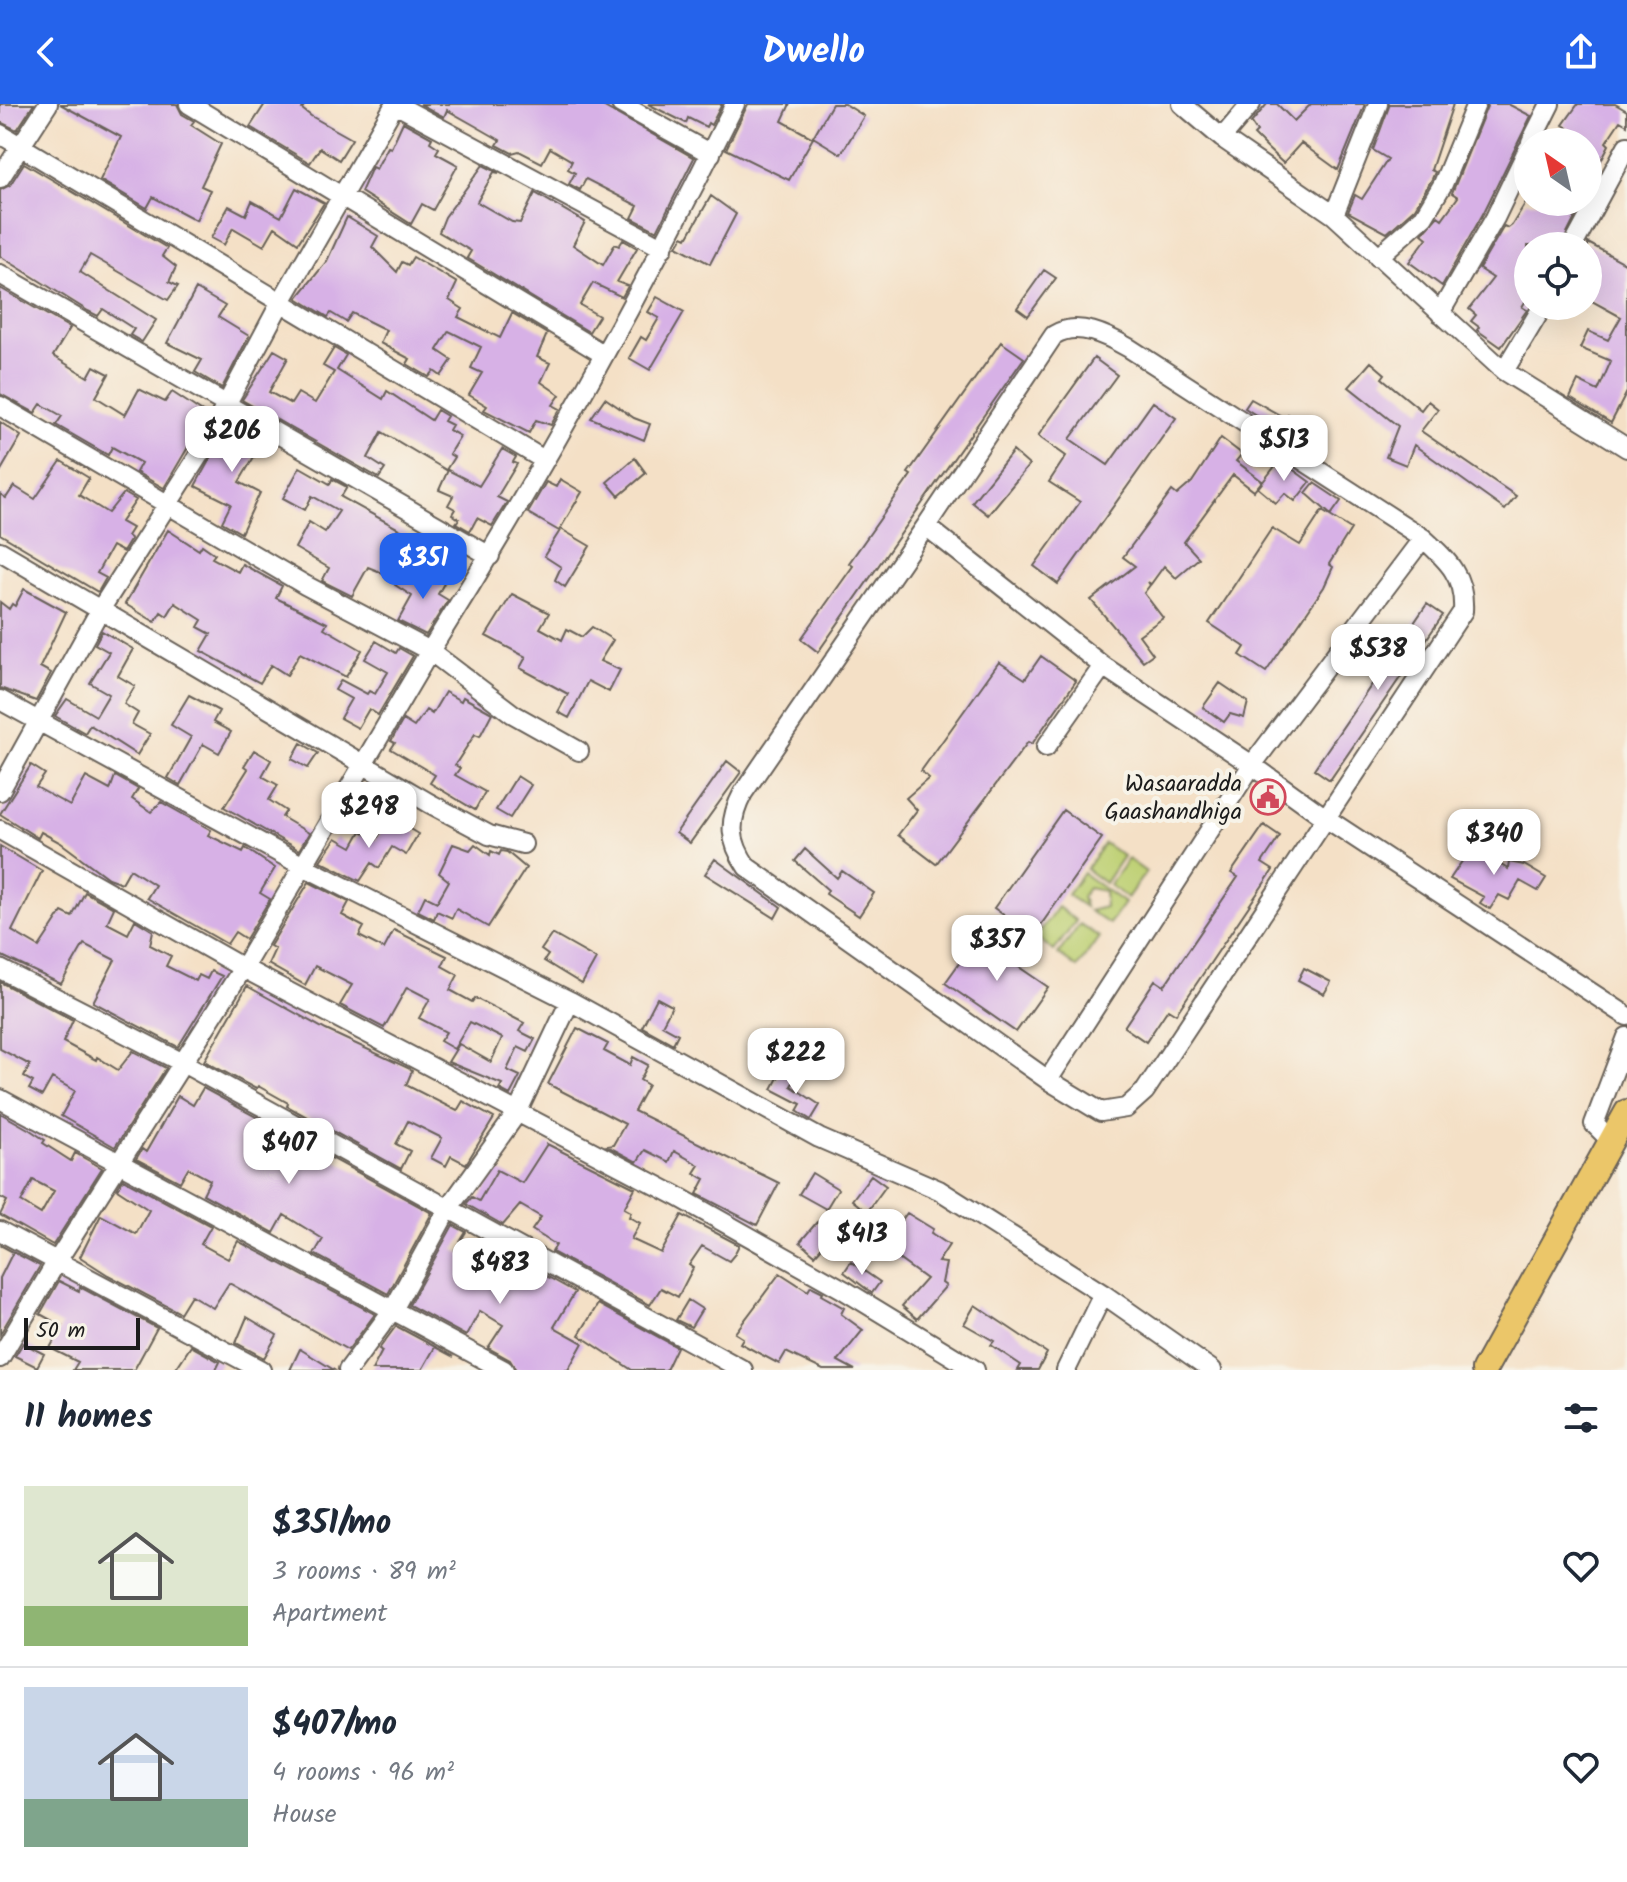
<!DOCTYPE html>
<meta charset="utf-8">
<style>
body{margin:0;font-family:Kalam,sans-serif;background:#f2f2f3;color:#1f2937;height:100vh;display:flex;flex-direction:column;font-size:30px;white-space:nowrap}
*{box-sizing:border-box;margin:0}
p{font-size:26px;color:#747a83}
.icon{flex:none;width:44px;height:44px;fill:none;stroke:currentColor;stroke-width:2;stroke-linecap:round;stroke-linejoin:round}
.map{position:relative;height:1266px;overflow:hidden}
.side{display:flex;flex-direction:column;background:#fff;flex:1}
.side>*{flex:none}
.needle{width:52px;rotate:326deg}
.tools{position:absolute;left:1514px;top:24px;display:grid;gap:16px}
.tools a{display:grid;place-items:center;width:88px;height:88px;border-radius:50%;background:#fff;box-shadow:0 8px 32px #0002;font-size:40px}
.scale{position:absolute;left:24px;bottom:20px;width:116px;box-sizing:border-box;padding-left:8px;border:4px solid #1c1c1c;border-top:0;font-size:22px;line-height:28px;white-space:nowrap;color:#1c1c1c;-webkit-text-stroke:6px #f7f3e8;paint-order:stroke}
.price{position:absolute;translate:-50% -68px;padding:0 18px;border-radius:16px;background:#fff;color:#222;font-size:26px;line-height:52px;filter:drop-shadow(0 2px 4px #0008)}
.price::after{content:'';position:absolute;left:50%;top:48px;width:24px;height:18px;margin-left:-12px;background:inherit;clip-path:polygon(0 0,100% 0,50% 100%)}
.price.active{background:#2563eb;color:#fff}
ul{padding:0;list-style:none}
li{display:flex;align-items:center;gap:24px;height:200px;padding:0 24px}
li+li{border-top:2px solid #e0e1e3}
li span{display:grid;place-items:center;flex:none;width:224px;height:160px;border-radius:0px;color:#555}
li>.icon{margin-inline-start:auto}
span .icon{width:96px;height:96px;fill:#fffc;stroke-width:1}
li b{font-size:34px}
h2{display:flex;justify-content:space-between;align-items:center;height:96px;padding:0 24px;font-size:34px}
header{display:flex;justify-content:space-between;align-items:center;height:104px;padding:0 24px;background:#2563eb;color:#fff;font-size:36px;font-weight:700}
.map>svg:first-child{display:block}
.green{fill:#bed073;stroke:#6d7648;stroke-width:2}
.building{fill:#d7b1e6;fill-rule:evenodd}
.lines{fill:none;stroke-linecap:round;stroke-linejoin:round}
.minor-casing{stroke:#686158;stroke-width:22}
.major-casing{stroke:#686158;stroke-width:28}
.minor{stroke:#fff;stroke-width:18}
.major{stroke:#ebc669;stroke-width:24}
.labels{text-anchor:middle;stroke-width:8;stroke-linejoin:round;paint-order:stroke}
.poi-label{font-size:24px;fill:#1c1c1c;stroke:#f7f3e8;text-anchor:end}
</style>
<header><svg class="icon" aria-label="back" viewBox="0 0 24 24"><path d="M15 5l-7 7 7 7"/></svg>Dwello<svg class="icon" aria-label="share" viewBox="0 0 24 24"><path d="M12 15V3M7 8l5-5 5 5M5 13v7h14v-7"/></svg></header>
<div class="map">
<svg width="1627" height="1266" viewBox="0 0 1627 1266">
<rect width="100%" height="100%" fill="#f7f3e8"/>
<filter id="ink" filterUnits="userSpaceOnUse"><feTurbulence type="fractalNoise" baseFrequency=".0125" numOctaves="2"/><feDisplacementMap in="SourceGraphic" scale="16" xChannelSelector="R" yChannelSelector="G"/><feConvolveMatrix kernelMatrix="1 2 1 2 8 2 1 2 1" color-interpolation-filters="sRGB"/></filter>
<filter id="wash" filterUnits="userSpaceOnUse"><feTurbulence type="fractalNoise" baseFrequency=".006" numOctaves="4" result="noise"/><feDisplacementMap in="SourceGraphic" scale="32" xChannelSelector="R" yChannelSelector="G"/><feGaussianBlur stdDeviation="1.8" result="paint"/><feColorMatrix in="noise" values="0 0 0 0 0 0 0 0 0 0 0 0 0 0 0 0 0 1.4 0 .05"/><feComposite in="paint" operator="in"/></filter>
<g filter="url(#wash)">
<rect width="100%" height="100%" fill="#f4e0c6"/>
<path class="green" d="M1104,739L1123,752L1105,779L1086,765Z
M1128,755L1146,768L1127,794L1109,781Z
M1083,769L1124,799L1109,820L1089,807L1105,803L1104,787L1088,784L1082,793L1085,803L1067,791Z
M1058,803L1076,817L1054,847L1036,833Z
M1080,820L1099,833L1077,864L1058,850Z"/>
<g id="blocks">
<path class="building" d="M0,0H34L17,26L0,18Z
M60,0H177L182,10L194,17L191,21L221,40L201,82L210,86L196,116L153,93L147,104L100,76L121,33Z
M265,0H305L302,5L311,12L352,35L339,56L320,44L310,59L250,23Z
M420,0H599L694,54L657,127L632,114L638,102L586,75L580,86L569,80L575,69L568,65L572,57L550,44L542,59L519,47L512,49L497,41L500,36L472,20L447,6L444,13Z
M648,0H722L711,21L708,19L706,23L688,14L686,19Z
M748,0H790L782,17L813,34L789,76L726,45Z
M832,0H845L864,12L841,50L813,33Z
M1267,0H1277L1294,17L1311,0H1365L1338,66L1301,39L1283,59L1267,44L1254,31L1257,28L1251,19Z
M1390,0H1453L1431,66L1435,68L1432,75L1415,104L1387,129L1348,108L1355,91L1362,95L1388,55L1373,46Z
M1488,0H1508L1531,12L1484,108L1442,182L1409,158L1427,134L1422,130L1438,112L1442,115L1458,93L1452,89Z
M1578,0H1615L1627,7V21L1620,17L1606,38L1609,41L1588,81V38H1561L1568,24L1563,21Z
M403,18L432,34L430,38L439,44L436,49L458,61L433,106L422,100L411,120L361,88L372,63L376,65L388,43L391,44Z
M24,59L167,144L162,152L176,163L169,178L178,182L168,196L90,151L80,168L156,216L142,238L130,231L134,225L103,205L98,212L88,207L0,152V86L10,81Z
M483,61L499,69L494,68L477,98L512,118L520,119L535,89L585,118L573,141L603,161L615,140L619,142L623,136L637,144L617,178L628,182L622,193L593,179L580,201L599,212L589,228L467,154L471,147L439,128L445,113Z
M296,84L324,99L298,139L275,123L264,142L233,124L224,141L211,134L229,102L246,111L252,97L281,113Z
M711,92L736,110L710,160L677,142L683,132L687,134Z
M1526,98H1583L1561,142H1528V193L1522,203L1527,206L1501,243L1477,226L1479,223L1471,217L1476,211L1469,205L1493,174L1479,165L1504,122L1508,124L1512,121Z
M347,113L378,132L372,143L397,168L402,158L408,161L413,153L457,179L449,196L463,205L458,213L500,234L512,209L547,230L537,253L550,259L541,278L560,291L553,301L560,305L551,321L536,316L529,329L484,306L487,302L469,291L482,269L471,264L481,243L449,227L437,246L452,256L441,272L434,267L429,273L407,260L410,255L380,239L386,226L352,209L346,218L331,209L328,213L297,194L327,157Z
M1588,139L1627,160V288L1611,319L1570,294L1578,277L1598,287L1611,257L1580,244L1588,227L1608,236L1621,213L1588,195Z
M1044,166L1056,174L1028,212L1017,204Z
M0,184L70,224L53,252L88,273L94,262L109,270L96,293L125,311L139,285L165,298L172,288L207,311L164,384L136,368L141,359L112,343L108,351L56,321L62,312L41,300L35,309L0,290Z
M196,185L225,202L218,213L249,232L222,284L195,268L202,256L167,239Z
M657,193L684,208L650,266L629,254L641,233L646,236L659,214L648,208Z
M1001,238L1024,254L818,548L801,535L853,462L849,459L911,371L908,369Z
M334,244L346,251L337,266L383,295L387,287L431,316L437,306L447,312L444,317L452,321L449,326L460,332L449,350L454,353L446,366L382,328L368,354L385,365L379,374L242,296L274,246L288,254L269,288L291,300L298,289L315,299L334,268L323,262Z
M1094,254L1117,271L1070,335L1108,361L1153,298L1176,314L1058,480L1034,462L1080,398L1049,378L1066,352L1038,332Z
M1371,258L1385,270L1382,274L1421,306L1428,297L1438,305L1421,327L1516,392L1505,406L1414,341L1406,361L1386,353L1398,322L1349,283Z
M605,294L634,314L650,320L644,336L591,314Z
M1251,295L1285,314L1288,310L1304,320L1294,336L1245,304Z
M231,317L264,336L239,378L260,389L241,429L222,418L231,400L195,382Z
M0,318L21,332L0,368Z
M1221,334L1242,350L1236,357L1262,377L1254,387L1233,371L1184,438L1199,454L1176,474L1164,462L1151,480L1148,478L1150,481L1144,489L1163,514L1139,531L1153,550L1143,557L1091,496L1135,462L1123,453L1172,387L1177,391L1192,378Z
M502,345L516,353L513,358L517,360L497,393L507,398L492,422L477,414L470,427L456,419L459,415L452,410L455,405L448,401L453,392L439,386L448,366L479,382Z
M1013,347L1029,361L988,411L972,398Z
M635,354L646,369L619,392L607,378Z
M1280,356L1310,378L1295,397L1285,389L1276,399L1258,384Z
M61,357L89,374L79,391L108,409L124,389L136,396L121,418L132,424L127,432L131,435L123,448L112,442L97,469L106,474L98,488L0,430V390L6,394L14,382L35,395Z
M300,363L330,380L332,375L347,383L341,393L408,430L388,471L368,463L352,492L322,477L329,464L295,444L309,418L325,428L339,407L312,392L305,406L283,394Z
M560,375L582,388L559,427L528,409L546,378L556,383Z
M1314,379L1341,397L1331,411L1306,389Z
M1322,407L1351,425L1329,460L1333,463L1324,483L1266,568L1240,551L1245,543L1209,519L1272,424L1300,441Z
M561,425L590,442L565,483L555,476L561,463L544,452Z
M168,426L199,446L202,441L215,450L212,454L238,468L242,460L282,482L276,494L327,519L324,524L362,546L346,573L300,549L287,571L271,561L260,579L201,547L211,530L198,523L202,516L175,499L167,512L161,508L155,518L125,500Z
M429,465L447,474L438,490L448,496L426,531L398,517L412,492L395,481L402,469L420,480Z
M24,485L66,508L40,563L51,569L36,597L0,584V498L9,505L12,500L15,502Z
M512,490L549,509L540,524L562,536L567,525L582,533L592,523L613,536L600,557L620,566L609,588L588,577L569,614L558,608L568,590L520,564L526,553L486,532Z
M1427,500L1443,511L1330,676L1314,665Z
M102,527L133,545L118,572L135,582L124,600L138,609L132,620L150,630L137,651L90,621L85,629L55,612L67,595L96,612L109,590L90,579L109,548L95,540Z
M376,537L396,549L399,544L413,552L378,611L369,605L358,624L340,614L351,595L335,586L341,576L367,590L369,587L375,590L388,568L365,555Z
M1041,552L1076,577L1032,640L1028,638L936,760L898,731L917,706L906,694L929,674L921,667L999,558L1025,575Z
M1220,579L1248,598L1244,614L1230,610L1224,618L1203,603Z
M445,588L461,597L463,593L492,609L480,632L475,630L455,661L460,664L455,671L485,688L475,706L430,679L435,671L391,645L395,639L391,637L403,616L414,623L426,606L432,610Z
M189,591L219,607L213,618L231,628L219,649L203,640L180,681L168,674L191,633L171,621Z
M301,639L318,649L308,664L292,655Z
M254,646L271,656L262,672L278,681L269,696L286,707L282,713L309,729L299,746L224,703L248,665L244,662Z
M727,657L741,668L690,739L676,729Z
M31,661L45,670L36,683L70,702L86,673L110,686L115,672L138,685L132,695L151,708L161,698L211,726L208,731L243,748L245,744L275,764L260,789L270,795L246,835L235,828L227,840L147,794L155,781L130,765L122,779L108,774L61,739L41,728L38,734L0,710Z
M517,672L531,681L510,714L496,706Z
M1063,706L1102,734L1033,832L994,804Z
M390,713L418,730L406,751L392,743L379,764L372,759L360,777L320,757L336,734L352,743L361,727L376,736Z
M1264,721L1280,732L1262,759L1273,766L1176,910L1168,905L1146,938L1124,923L1155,876L1164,882L1238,773L1231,769Z
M453,740L470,746L475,740L490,751L491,747L499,751L501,747L507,748L526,764L488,823L456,805L452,814L437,807L434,815L418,807L425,792L437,798L449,777L439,769Z
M0,742L42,767L12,827L39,843L62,808L72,813L85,788L114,804L107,819L128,830L135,816L153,827L150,841L171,852L166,862L196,877L199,871L207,875L211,867L222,872L178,943L93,898L115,856L84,840L61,880L0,851Z
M1471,744L1508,765L1509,758L1524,761L1546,774L1538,787L1520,777L1509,796L1499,791L1490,805L1480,799L1484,793L1450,775Z
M805,745L837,774L842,767L874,789L859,812L826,790L828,786L795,757Z
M715,755L781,803L775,814L705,770Z
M309,778L349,798L342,811L364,823L359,832L384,845L394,826L447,852L442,862L458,871L450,886L472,898L475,894L524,919L519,927L535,935L528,948L518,943L507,966L520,972L510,991L499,985L502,980L448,958L459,940L491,958L502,934L470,918L454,945L440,937L446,928L419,914L430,895L407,883L384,924L340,901L352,881L315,862L305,881L268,860L275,845L270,842Z
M552,830L596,855L582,880L544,857L548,851L541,846Z
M980,830L1019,856L1016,861L1048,883L1016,928L945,879Z
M1304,864L1331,878L1324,890L1298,876Z
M0,878L73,916L63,938L96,956L97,953L118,966L133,947L166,964L115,1043L61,1012L75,987L52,974L42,992L29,985L33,978L24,973L30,961L0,945Z
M247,882L326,926L408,964L412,967L406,981L457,1007L463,997L494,1014L466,1060L451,1052L446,1062L431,1054L442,1034L408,1017L396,1040L410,1047L401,1065L287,1002L288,999L258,982L256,985L204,957Z
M657,894L672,902L662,921L678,930L673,940L642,923Z
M577,924L608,940L604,947L630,961L633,953L648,961L640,976L648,981L634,1007L779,1079L757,1121L697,1090L705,1075L694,1069L699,1061L674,1047L669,1058L645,1046L637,1058L607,1042L613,1041L625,1020L548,980Z
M781,968L795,975L791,982L820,1001L811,1016L797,1007L801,1000L772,985Z
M203,984L432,1109L388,1190L314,1150L323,1135L284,1111L274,1129L203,1090L210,1076L188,1064L180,1078L136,1055L142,1045L146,1048L178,992L193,1001Z
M0,1009L30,1026L45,1036L43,1039L71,1057L75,1049L102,1064L53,1141L0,1111L7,1097L0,1093ZM33,1076L54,1087L41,1110L21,1098Z
M547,1040L635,1084L624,1104L631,1108L629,1113L640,1119L631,1135L661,1149L682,1111L739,1141L734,1151L729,1157L702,1142L689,1161L693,1164L678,1193L661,1184L650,1201L552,1148L556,1141L532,1126L541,1113L520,1101L503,1121L466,1100L472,1093L479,1097L497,1066L522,1079Z
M812,1069L838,1085L826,1105L799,1090Z
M871,1071L886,1082L867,1108L852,1096Z
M123,1075L211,1122L201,1140L228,1155L238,1137L375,1210L348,1246L229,1179L213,1204L191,1191L180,1209L108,1171L80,1153L101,1111L136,1130L149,1106L117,1085Z
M907,1109L933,1125L931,1129L949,1141L938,1158L946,1159L942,1179L946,1182L917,1215L902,1202L926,1175L882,1143Z
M817,1118L832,1131L815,1151L800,1138Z
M453,1121L466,1128L455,1146L494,1166L503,1148L575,1188L554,1223L583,1239L568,1266H516L510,1256L488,1244L503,1221L480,1207L466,1232L409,1201Z
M0,1141L40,1162L0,1230V1174L13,1148Z
M851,1158L880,1178L872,1189L844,1168Z
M780,1169L808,1187L811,1182L823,1188L821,1191L844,1204L841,1210L863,1226L838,1257L855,1266H823L786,1248L779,1260L740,1239L743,1234L735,1229Z
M59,1177L79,1187L80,1183L157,1224L134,1266H73L78,1258L50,1244L62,1222L40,1210Z
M688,1196L702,1205L691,1223L676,1216Z
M598,1200L677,1243L666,1266H632L579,1231Z
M975,1201L1047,1249L1038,1266H1018L1021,1261L991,1241L994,1237L964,1220Z
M247,1213L277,1231L264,1254L236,1239Z
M396,1222L454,1253L435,1243L422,1266H372L382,1247L379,1245Z
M23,1239L44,1250L37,1263L15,1252Z
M191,1242L220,1258L216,1266H175Z
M300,1245L334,1266H290Z"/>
</g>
</g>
<g filter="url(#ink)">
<use href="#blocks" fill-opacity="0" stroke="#686158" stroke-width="2"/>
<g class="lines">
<defs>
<path id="minor" d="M189,0L603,250
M395,0L663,144
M621,0L711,50
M1182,0L1222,34L1334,111L1504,267L1627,344
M0,30L544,356
M1222,34L1251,0
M1531,38L1550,0
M0,74L48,0
M1334,111L1378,0
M1573,142L1627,42
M1378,153L1424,112L1443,80L1476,0
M0,170L490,452
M1440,209L1495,114L1528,45
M1504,267L1543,202
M0,302L305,481L430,547L243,864L57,1157L0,1254
M926,422L1054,231C1077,216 1108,232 1129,244L1423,434C1448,457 1465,472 1463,507L1145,987L1126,1004L1101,1008L1048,976L747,763C729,737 728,717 743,689L926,422L1103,562L1252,661L1423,434
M0,447L429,699L489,731L523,740
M0,596L305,763L570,897L819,1034L939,1086L1103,1190L1212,1266
M1046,643L1103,562
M579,647L513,610L430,547C541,370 643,187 735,0
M0,687L100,506L201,348L282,196L395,0
M0,726L243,864L677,1092L844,1186L975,1266
M0,865L183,959L743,1266
M1048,976L1252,661L1327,715L1627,912
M0,995L504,1266
M1612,1038L1594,1020L1627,933
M0,1127L261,1266
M348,1266L394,1204L448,1105L517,1009L570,897
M1066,1266L1103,1190"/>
<path id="major" d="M1484,1266L1627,1008"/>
</defs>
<use href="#minor" class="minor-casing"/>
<use href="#major" class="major-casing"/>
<use href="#minor" class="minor"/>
<use href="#major" class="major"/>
</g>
</g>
<defs>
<symbol id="civic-ring" viewBox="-11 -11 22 22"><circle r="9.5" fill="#f7f3e8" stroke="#d1495b" stroke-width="1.5"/><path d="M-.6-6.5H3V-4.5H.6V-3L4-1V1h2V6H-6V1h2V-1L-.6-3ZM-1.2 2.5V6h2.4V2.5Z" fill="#d1495b"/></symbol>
</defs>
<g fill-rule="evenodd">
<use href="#civic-ring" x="1248" y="673" width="40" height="40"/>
</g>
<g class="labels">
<g class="poi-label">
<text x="1242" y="687">Wasaaradda<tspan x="1242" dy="28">Gaashandhiga</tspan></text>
</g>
</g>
</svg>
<div class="tools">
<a><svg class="needle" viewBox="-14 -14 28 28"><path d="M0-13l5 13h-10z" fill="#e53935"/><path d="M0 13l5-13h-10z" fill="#747a83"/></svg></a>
<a><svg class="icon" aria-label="locate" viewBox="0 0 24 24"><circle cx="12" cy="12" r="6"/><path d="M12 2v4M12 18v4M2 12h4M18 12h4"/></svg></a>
</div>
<div class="scale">50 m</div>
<b class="price" style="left:232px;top:370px">$206</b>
<b class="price" style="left:1284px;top:379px">$513</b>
<b class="price active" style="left:423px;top:497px">$351</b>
<b class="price" style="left:1378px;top:588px">$538</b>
<b class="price" style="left:369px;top:746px">$298</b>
<b class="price" style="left:1494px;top:773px">$340</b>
<b class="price" style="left:997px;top:879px">$357</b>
<b class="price" style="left:796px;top:992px">$222</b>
<b class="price" style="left:289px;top:1082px">$407</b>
<b class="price" style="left:862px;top:1173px">$413</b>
<b class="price" style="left:500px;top:1202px">$483</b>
</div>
<section class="side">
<h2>11 homes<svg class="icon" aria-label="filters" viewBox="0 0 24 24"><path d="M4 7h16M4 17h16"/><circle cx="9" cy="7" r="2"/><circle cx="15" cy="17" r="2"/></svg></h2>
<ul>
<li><span style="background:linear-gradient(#dfe7d0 75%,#8fb573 0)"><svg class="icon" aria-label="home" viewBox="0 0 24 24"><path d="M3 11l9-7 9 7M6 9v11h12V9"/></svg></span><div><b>$351/mo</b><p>3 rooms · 89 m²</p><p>Apartment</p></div><svg class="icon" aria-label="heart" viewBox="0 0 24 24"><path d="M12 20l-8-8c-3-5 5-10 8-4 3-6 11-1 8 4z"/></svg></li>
<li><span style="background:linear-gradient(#c9d6e8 70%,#7fa58c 0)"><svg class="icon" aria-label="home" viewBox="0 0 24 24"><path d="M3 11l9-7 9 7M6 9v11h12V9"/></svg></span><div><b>$407/mo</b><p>4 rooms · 96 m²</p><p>House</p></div><svg class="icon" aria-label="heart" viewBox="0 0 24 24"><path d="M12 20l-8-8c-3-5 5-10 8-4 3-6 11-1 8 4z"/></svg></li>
</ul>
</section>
